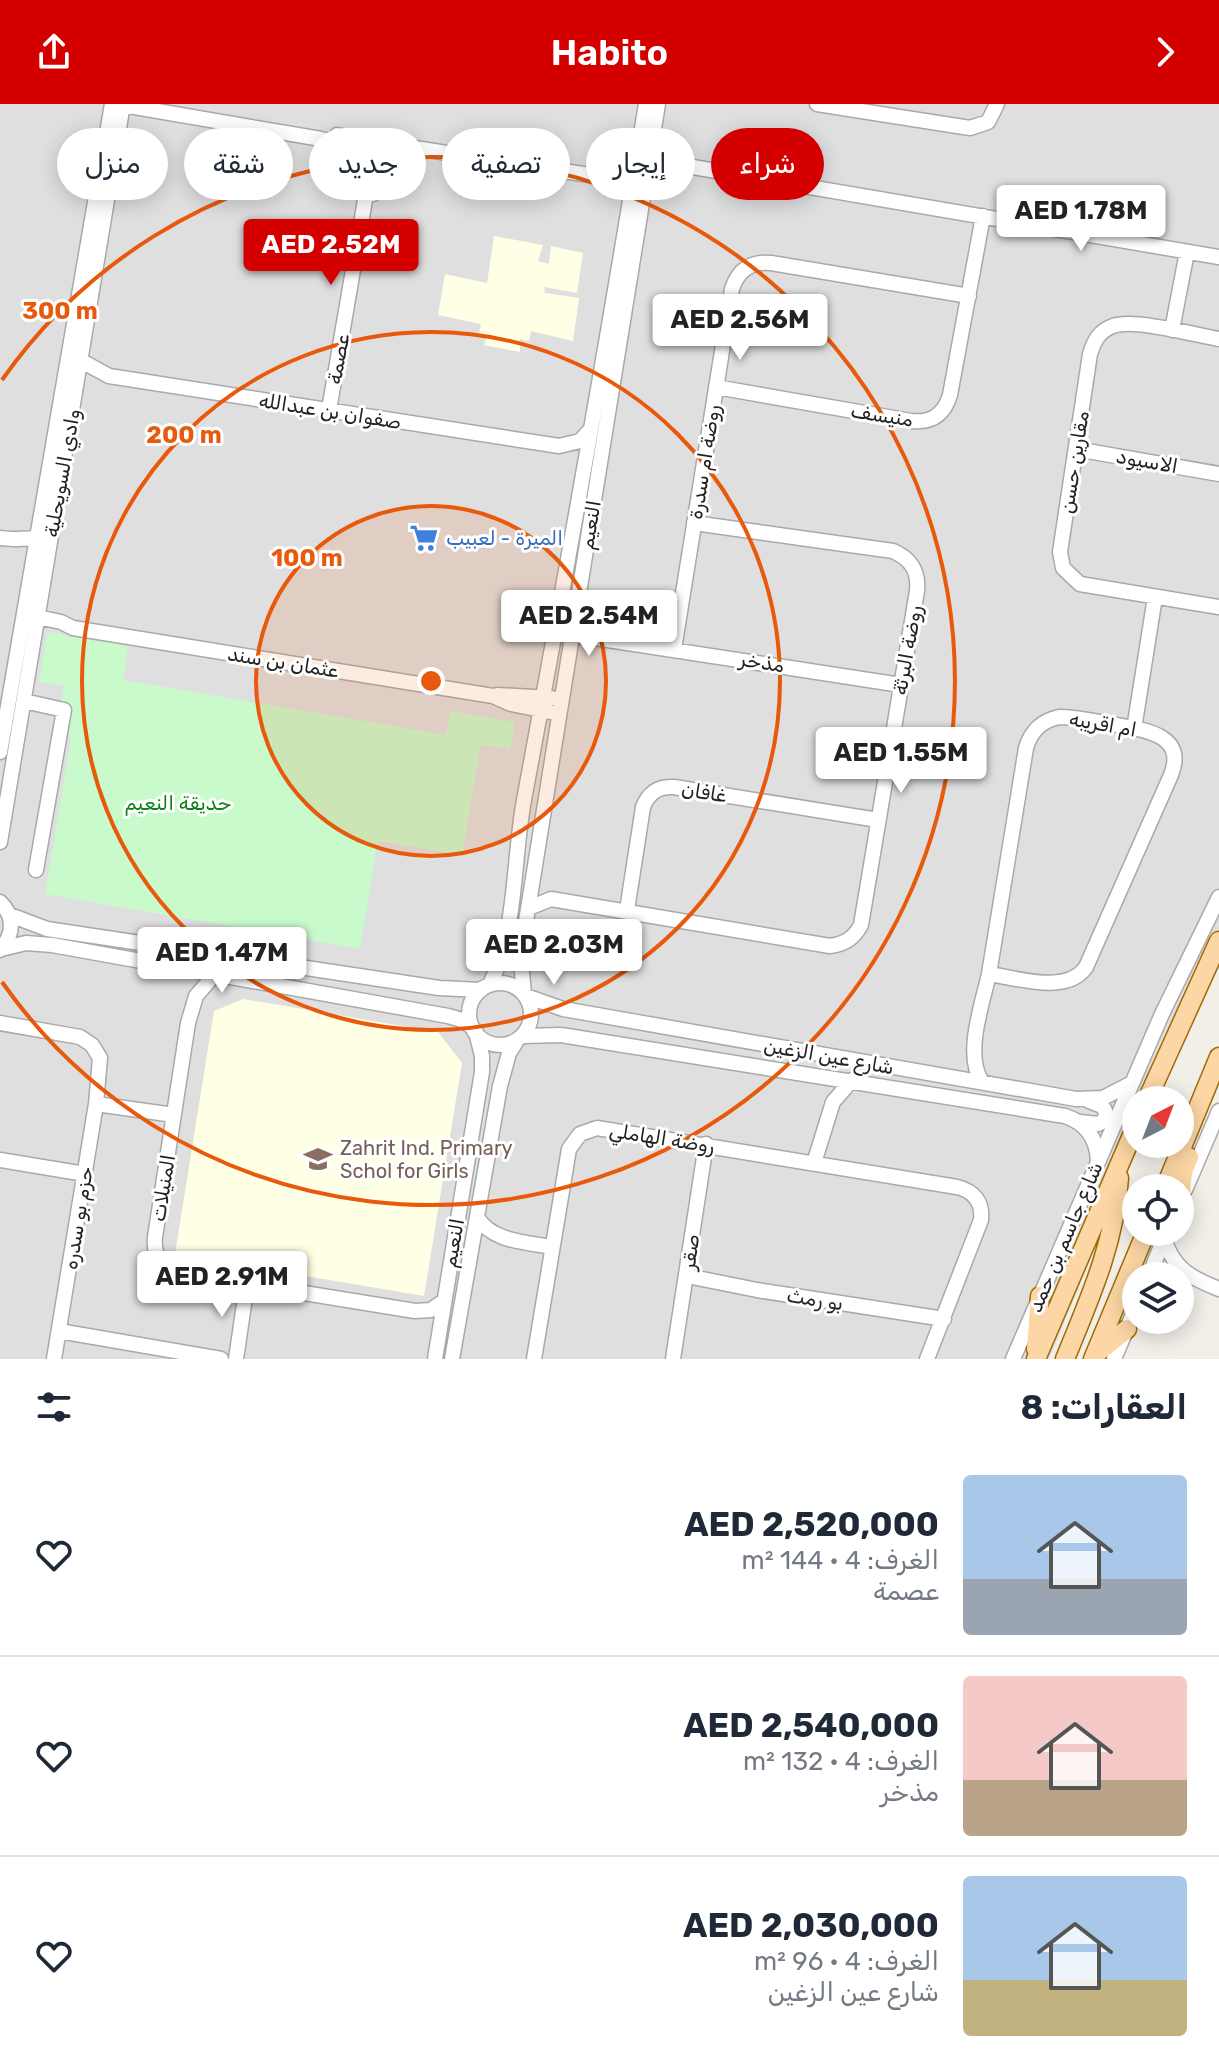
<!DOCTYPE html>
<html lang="ar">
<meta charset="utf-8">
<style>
body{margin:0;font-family:Rubik,Vazirmatn,sans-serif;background:#f6f6f7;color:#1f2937;direction:rtl;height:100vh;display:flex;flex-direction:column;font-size:30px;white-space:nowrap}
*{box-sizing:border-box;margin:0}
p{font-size:26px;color:#747a83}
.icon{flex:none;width:44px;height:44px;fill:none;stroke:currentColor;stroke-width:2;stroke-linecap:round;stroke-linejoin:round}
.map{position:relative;height:1255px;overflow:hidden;direction:ltr}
.drawer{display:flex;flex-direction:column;background:#fff;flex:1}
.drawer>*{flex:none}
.banner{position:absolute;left:24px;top:24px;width:800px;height:72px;direction:rtl;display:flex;gap:16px}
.needle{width:52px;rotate:42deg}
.tools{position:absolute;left:1122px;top:982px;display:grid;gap:16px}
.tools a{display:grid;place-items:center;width:72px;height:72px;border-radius:50%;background:#fff;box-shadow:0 4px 20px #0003;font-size:40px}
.price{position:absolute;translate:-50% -68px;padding:0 18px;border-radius:8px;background:#fff;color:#222;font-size:26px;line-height:52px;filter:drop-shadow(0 2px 4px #0008)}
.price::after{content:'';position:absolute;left:50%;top:48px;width:24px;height:18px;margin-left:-12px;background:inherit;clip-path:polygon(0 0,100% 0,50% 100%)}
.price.selected{background:#d40000;color:#fff}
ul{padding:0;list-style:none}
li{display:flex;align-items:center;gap:24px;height:200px;padding:0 32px}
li+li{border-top:2px solid #e0e1e3}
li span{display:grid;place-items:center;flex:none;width:224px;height:160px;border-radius:8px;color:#555}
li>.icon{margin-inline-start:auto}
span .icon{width:96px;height:96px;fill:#fffc;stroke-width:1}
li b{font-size:34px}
h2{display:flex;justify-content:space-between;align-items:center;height:96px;padding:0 32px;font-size:34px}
.pill{padding:0 28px;border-radius:36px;background:#fff;box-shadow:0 4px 20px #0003;font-size:28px;line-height:72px}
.pill.selected{background:#d40000;color:#fff}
header{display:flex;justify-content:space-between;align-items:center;height:104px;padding:0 32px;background:#d40000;color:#fff;font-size:36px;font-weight:600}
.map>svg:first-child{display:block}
.residential{fill:#e0dfdf}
.education{fill:#ffffe5}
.park{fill:#c8facc}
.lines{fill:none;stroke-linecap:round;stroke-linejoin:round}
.minor-casing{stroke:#a9a9a9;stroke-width:17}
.major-casing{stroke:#a06b00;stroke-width:21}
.minor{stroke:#fff;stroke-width:14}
.major{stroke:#fcd6a4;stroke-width:18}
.ring{fill:none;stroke:#e8590c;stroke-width:4}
.labels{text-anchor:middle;stroke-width:6;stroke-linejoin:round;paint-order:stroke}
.street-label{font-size:20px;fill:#222;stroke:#fff}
.shop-label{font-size:20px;fill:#366cbe;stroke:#fff;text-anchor:start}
.park-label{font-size:20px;fill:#0c8416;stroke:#fff}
.education-label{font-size:20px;fill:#785e54;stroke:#fff;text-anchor:start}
.centre{fill:#e8590c;stroke:#fff;stroke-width:4}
.ring-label{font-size:24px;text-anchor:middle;font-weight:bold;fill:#e8590c;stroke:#fff;stroke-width:6;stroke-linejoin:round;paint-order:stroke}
</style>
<header><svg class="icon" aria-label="forward" viewBox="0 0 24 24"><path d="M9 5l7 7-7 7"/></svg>Habito<svg class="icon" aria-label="share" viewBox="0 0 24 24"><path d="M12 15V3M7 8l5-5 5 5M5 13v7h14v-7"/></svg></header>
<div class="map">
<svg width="1219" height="1255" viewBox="0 0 1219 1255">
<rect width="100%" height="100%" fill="#f2efe9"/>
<path class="residential" d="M0,0H1219V842L1156,996H1136L1138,1040L1049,1255H0Z"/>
<path class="education" d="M494,132L543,141L538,157L549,160L551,142L583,149L577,189L544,183L545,189L579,194L573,237L531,227L529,237L520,235V248L484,241L487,232L479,229L481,220L438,211L445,170L487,179Z
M243,895L438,928L462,959L424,1192L175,1150L214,907Z"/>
<path class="park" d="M47,528L128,542L123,576L446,631L451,607L515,618L510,645L481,641L462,751L378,737L360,845L45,790L71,634L56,631L64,582L39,578Z"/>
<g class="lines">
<defs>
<path id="minor" d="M117,0L321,35L341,39L361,50
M817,0L970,24L988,18L997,0
M337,31L368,37
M389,40L641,79
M392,53L419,51
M640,54L1219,153
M373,90L378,65
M1172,226L1187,148
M1219,235C1196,231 1132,214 1113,222C1099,227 1094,237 1090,250L1060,448L1063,464L1080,480L1219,503
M76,254L109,272L559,342L580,337L590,326
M716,283L911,317C931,319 944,311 950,291L983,112
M329,306L366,90L365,60
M1076,345L1219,370
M0,434C16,437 30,432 47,436
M29,511L61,518L73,524L493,592L511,600L550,608
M562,529L901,581
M674,545L732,185C738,166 751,157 771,159L969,192
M497,591L552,594
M24,597L64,606L36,766
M1059,613C1076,613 1093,617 1110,620C1138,625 1188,628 1171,671L1086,863C1067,891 1017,874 989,870L1026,644C1031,627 1041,617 1059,613Z
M1134,625L1155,493
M0,648L112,0
M0,738L123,0
M0,798C15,812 14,831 0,846
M529,804L551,795L830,842C845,840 854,834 861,821L917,487C919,467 911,455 893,447L694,419
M627,806L643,703C649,688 659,682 674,683L878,716
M10,811L47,825L439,884L481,886
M1,845L26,839L52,841L448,912L462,916L473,924
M215,870L196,892L188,919L155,1133C153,1152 162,1165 181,1169L415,1207L431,1206L444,1197
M469 910a31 31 0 1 1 62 0a31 31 0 1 1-62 0Z
M490,880C517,827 513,755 524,696C567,465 608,233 646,0
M524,890L521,858L523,836L658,0
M526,892L563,905L1076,995L1103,994L1132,979
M0,919L80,933L92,941L100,954L96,1000L54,1255
M522,932L561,931L1065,1012C1086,1019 1097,1034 1098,1057
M982,978C964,951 982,901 989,870
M96,1000L174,1011
M1080,1018L1098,1020C1107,1016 1108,1009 1102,1002L1089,997
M0,1056L85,1070
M814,1059L833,998L852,976
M1185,1086L1219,1007
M477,1113C492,1138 526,1138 552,1143
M1164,1134C1173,1165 1191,1174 1219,1185
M687,1172L757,1186L944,1215
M1149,1172L1165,1132
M59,1227L221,1255
M236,1255L247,1180
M435,1255L482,968V952L476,928
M452,1255L500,982L509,949L518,935
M534,1255L569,1045L580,1030L597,1024L957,1083C974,1087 983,1098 981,1116L927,1255
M673,1255L706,1040
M1013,1255L1162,910L1219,793
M1114,1255L1136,1203"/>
<path id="major" d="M1147,996L1219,837
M1165,1084L1219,953
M1180,1097L1183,1068L1189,1053
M1036,1245L1040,1192
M1096,1250L1127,1225
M1036,1255L1136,1022
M1065,1255C1089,1196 1115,1139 1119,1074
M1093,1255L1146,1128"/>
</defs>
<use href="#minor" class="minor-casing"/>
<use href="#major" class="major-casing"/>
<use href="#minor" class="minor"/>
<use href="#major" class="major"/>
</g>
<circle cx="431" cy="577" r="175" fill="#e8590c" fill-opacity=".12"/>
<g class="ring">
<circle cx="431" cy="577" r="175"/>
<circle cx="431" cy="577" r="349"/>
<path d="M2 276A524 524 0 1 1 2 878"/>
</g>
<defs>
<symbol id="supermarket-bare" viewBox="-9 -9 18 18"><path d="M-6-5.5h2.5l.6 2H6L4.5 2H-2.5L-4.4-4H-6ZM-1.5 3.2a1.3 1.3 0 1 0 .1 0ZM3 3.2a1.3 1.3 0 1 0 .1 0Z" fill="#3f7fe0" stroke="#fff" stroke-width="2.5" paint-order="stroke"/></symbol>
<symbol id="school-bare" viewBox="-9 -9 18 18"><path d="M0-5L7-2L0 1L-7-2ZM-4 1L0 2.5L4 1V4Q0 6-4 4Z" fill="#8d6e63" stroke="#fff" stroke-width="2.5" paint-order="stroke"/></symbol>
</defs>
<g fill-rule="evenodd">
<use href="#supermarket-bare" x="404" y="414" width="40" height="40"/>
<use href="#school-bare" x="298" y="1035" width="40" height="40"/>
</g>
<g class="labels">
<g class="street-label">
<text transform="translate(338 255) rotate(-80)" y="7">عصمة</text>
<text transform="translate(330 307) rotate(9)" y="7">صفوان بن عبدالله</text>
<text transform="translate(882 311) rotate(9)" y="7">منيسف</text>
<text transform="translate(1147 357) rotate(10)" y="7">الاسيود</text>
<text transform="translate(704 358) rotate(-81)" y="7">روضة ام سدرة</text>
<text transform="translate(1074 358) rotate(-81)" y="7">مقارين حسن</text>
<text transform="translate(62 369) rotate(-80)" y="7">وادي السويحلية</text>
<text transform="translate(590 421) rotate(-81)" y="7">النعيم</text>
<text transform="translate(907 546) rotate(-80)" y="7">روضة البرثة</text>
<text transform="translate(283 558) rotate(9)" y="7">عثمان بن سند</text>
<text transform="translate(762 558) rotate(9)" y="7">مذخر</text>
<text transform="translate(1103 620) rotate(10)" y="7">ام اقريبه</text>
<text transform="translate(704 688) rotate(9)" y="7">غافان</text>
<text transform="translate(829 952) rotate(10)" y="7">شارع عين الزغين</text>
<text transform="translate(662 1034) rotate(9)" y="7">روضة الهاملي</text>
<text transform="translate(163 1084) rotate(-81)" y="7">المنيلات</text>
<text transform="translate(78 1114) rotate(-81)" y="7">حزم بو سدره</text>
<text transform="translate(1065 1133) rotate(-67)" y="7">شارع جاسم بن حمد</text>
<text transform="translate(453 1139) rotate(-80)" y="7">النعيم</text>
<text transform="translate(690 1148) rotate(-82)" y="7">صقر</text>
<text transform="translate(815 1195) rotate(9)" y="7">بو رمث</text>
</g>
<g class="shop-label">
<text x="446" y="441">الميرة - لعبيب</text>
</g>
<g class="park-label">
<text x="178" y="706">حديقة النعيم</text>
</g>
<g class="education-label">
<text x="340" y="1051">Zahrit Ind. Primary<tspan x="340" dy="23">Schol for Girls</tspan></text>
</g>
</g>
<circle cx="431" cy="577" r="12" class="centre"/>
<g class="ring-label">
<text x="60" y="215">300 m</text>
<text x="184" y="339">200 m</text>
<text x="307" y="462">100 m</text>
</g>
</svg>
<div class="tools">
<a><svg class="needle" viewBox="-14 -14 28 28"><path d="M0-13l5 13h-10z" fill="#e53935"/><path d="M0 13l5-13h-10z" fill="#747a83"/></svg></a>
<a><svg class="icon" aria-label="locate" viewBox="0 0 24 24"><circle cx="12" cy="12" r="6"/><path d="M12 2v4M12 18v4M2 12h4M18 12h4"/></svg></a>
<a><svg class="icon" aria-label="layers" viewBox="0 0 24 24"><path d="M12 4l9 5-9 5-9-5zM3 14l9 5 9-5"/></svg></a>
</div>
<b class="price" style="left:1081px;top:149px">AED 1.78M</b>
<b class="price selected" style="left:331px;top:183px">AED 2.52M</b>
<b class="price" style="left:740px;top:258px">AED 2.56M</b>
<b class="price" style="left:589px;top:554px">AED 2.54M</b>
<b class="price" style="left:901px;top:691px">AED 1.55M</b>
<b class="price" style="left:554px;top:883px">AED 2.03M</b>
<b class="price" style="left:222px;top:891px">AED 1.47M</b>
<b class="price" style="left:222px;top:1215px">AED 2.91M</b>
<div class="banner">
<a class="pill selected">شراء</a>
<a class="pill">إيجار</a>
<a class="pill">تصفية</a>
<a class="pill">جديد</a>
<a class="pill">شقة</a>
<a class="pill">منزل</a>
</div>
</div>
<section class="drawer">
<h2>العقارات: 8<svg class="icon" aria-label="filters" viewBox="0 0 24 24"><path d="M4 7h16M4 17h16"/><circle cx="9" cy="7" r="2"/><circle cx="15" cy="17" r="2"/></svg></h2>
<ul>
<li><span style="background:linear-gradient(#a9c7e8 65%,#9aa5b1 0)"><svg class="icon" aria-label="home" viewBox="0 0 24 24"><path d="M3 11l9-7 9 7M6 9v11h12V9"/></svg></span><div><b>AED 2,520,000</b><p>الغرف: 4 · 144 m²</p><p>عصمة</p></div><svg class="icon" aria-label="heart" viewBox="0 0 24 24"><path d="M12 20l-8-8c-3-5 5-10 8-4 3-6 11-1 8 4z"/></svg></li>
<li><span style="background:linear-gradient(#f6c9c9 65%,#b9a48a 0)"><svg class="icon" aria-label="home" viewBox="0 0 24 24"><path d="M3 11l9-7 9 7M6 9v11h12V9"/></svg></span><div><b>AED 2,540,000</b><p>الغرف: 4 · 132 m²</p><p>مذخر</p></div><svg class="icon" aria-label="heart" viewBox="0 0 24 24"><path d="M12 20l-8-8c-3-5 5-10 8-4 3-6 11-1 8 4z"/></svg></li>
<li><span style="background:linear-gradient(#a9c7e8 65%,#c2b280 0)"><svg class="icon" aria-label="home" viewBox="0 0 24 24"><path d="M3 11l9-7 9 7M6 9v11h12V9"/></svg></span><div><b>AED 2,030,000</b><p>الغرف: 4 · 96 m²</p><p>شارع عين الزغين</p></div><svg class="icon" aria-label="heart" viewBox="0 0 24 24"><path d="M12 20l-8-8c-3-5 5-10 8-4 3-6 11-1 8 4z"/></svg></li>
</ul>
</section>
